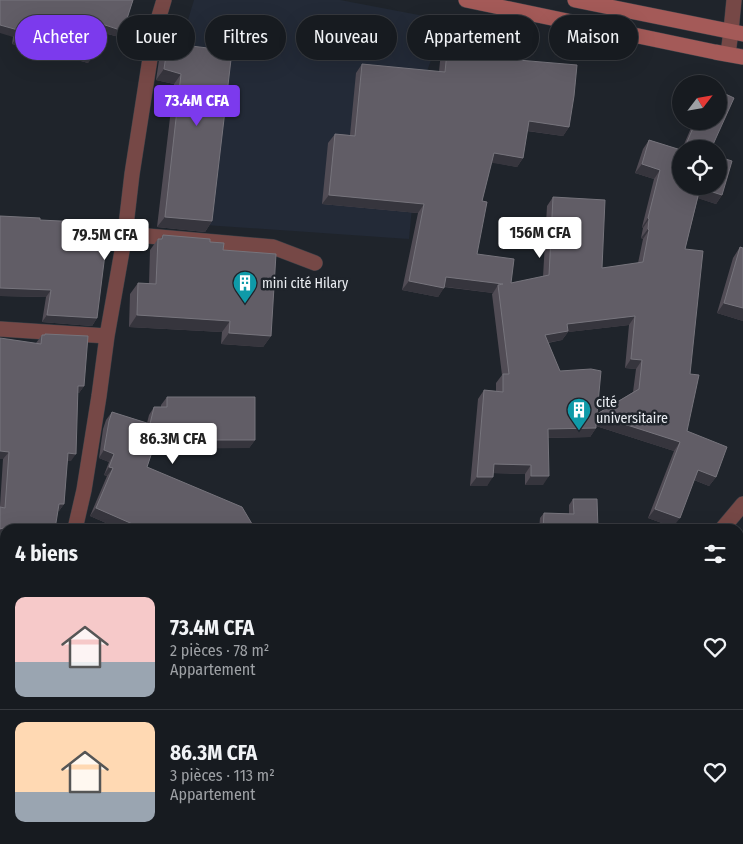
<!DOCTYPE html>
<html lang="fr">
<meta charset="utf-8">
<style>
body{margin:0;font-family:"Fira Sans Condensed",sans-serif;background:#24282d;color:#f1f3f6;height:100vh;display:flex;flex-direction:column;font-size:19px;white-space:nowrap}
*{box-sizing:border-box;margin:0}
p{font-size:16px;color:#9ea1a5}
.icon{flex:none;width:28px;height:28px;fill:none;stroke:currentColor;stroke-width:2;stroke-linecap:round;stroke-linejoin:round}
.map{position:relative;flex:1;overflow:hidden}
.sheet{position:absolute;left:0px;top:524px;width:744px;height:321px;display:flex;flex-direction:column;background:#171b20;border-radius:15px 15px 0 0;box-shadow:0 5px 20px #0002,0 0 0 1px #36393e}
.sheet>*{flex:none}
.top-card{position:absolute;left:15px;top:15px;width:714px;height:45px;display:flex;gap:10px}
.needle{width:32px;rotate:59deg}
.buttons{position:absolute;left:672px;top:75px;display:grid;gap:10px}
.buttons a{display:grid;place-items:center;width:55px;height:55px;border-radius:50%;background:#171b20;box-shadow:0 5px 20px #0002,0 0 0 1px #36393e;font-size:25px}
.price{position:absolute;translate:-50% -42px;padding:0 11px;border-radius:5px;background:#fff;color:#222;font-size:16px;line-height:32px;filter:drop-shadow(0 1px 2px #0008)}
.price::after{content:'';position:absolute;left:50%;top:30px;width:15px;height:11px;margin-left:-8px;background:inherit;clip-path:polygon(0 0,100% 0,50% 100%)}
.price.on{background:#7c3aed;color:#fff}
ul{padding:0;list-style:none}
li{display:flex;align-items:center;gap:15px;height:125px;padding:0 15px}
li+li{border-top:1px solid #36393e}
li span{display:grid;place-items:center;flex:none;width:140px;height:100px;border-radius:10px;color:#555}
li>.icon{margin-inline-start:auto}
span .icon{width:60px;height:60px;fill:#fffc;stroke-width:1}
li b{font-size:21px}
h2{display:flex;justify-content:space-between;align-items:center;height:60px;padding:0 15px;font-size:21px}
.chip{padding:0 18px;border-radius:22px;background:#171b20;box-shadow:0 5px 20px #0002,0 0 0 1px #36393e;font-size:18px;line-height:45px}
.chip.on{background:#7c3aed;color:#fff}
.map>svg:first-child{display:block}
.built{fill:#232a37}
.green{fill:#194d37}
.lines{fill:none;stroke-linecap:round;stroke-linejoin:round}
.street-casing{stroke:#3b4047;stroke-width:16}
.secondary-casing{stroke:#3b4047;stroke-width:16}
.street{stroke:#764846;stroke-width:15}
.secondary{stroke:#a45a58;stroke-width:15}
.wall{fill:#514c55;fill-rule:evenodd}
.shaded-wall{fill:#36353d}
.building{fill:#615d66;stroke:#76747c;fill-rule:evenodd}
.labels{text-anchor:middle;stroke-width:5;stroke-linejoin:round;paint-order:stroke}
.poi-label{font-size:14px;fill:#eaedf2;stroke:#1f242b;text-anchor:start}
</style>
<div class="map">
<svg width="743" height="844" viewBox="0 0 743 844">
<rect width="100%" height="100%" fill="#1f242b"/>
<path class="built" d="M194,0H340L445,20L424,80L409,239L205,225L177,56Z"/>
<path class="green" d="M0,836L5,840H213L212,844H0Z
M387,840H565L555,844H386Z"/>
<g class="lines">
<defs>
<path id="street" d="M728,54L731,31L734,0
M125,234L273,247L315,263
M0,329L107,336
M75,529L84,490L99,396L107,336L125,234L132,174L154,33L164,0
M722,529L743,504
M0,544L5,545
M0,836L5,825
M368,844V840"/>
<path id="secondary" d="M466,0L715,52L743,57
M575,0L743,34"/>
</defs>
<use href="#street" class="street-casing"/>
<use href="#secondary" class="secondary-casing"/>
<use href="#street" class="street"/>
<use href="#secondary" class="secondary"/>
</g>
<path class="wall" d="M0,0L123,31L119,37L100,32L88,63L31,47L30,48L12,44L13,37Z
M170,29L183,45L212,221L205,232L157,227L174,84L156,80L162,40Z
M448,42L506,59L569,127L563,136L527,131L523,158L517,167L491,162L482,201L477,254L511,283L543,277L547,206L553,197L602,268L638,263L643,239L641,238L643,228L642,227L654,179L635,173L643,149L649,140L681,150V149V186L722,195L716,204L698,198L685,249L690,374L687,431L716,477L709,486L694,480L673,527L648,518L674,451L596,426V428L590,437L548,438L543,485H525V474L493,473L487,486H470L478,399L484,390L496,391V383L502,375L492,294L493,293L444,287L438,297L402,290L418,213L322,204L328,143L335,134L350,135L356,73L362,64L439,72L441,51ZM629,325L625,368L636,369L633,392L597,414L560,371L548,343L562,340L568,332Z
M694,121H719L711,149H682Z
M0,216L40,220L80,244L97,318L92,326L42,322L46,297L0,296Z
M163,235L210,242L223,250L271,336L263,347L221,344L222,332L129,327L130,294L138,283L149,284L150,250L158,239H160Z
M740,247L743,321L717,313L733,258Z
M45,334L84,386L79,393H77L71,461H67L64,504L59,511L5,529L2,535H0V506L3,459L36,343L42,335H44Z
M167,397L255,440L249,448H153L147,467L255,529H120L90,516L107,476L104,475L109,462L99,458L103,429L106,420L112,412L147,423L149,415L154,407H161V405Z
M573,499L598,529H539L540,518L544,513L569,514V505Z
M743,775V835L739,832V781Z
M628,840H681L683,844H630Z"/>
<path class="shaded-wall" d="M102,24L123,31L119,37L97,31Z
M0,25L18,30L13,37L0,33Z
M17,37L35,40L93,57L88,63L31,47L30,48L12,44Z
M164,69L181,74L174,84L156,80Z
M529,121L569,127L563,136L522,130Z
M494,153L523,158L517,167L487,162Z
M642,164L660,170L654,179L635,173Z
M700,188L722,195L716,204L694,197Z
M329,195L424,204L418,213L322,204Z
M165,217L212,221L205,232L157,227Z
M648,218L649,219L643,228L642,227Z
M648,229L649,230L643,239L641,238Z
M446,277L503,284L498,285L493,293L440,286Z
M409,281L444,288L438,297L402,290Z
M0,288L51,290L46,297L0,296Z
M724,303L743,308V321L717,313Z
M47,315L97,318L92,326L42,322Z
M137,315L230,321L222,332L129,327Z
M635,316L629,325L568,332L562,340L539,344L545,335L567,324Z
M229,333L271,336L263,347L221,344Z
M631,359L642,360L636,369L625,368Z
M78,386H84L79,393H72Z
M596,415L680,442L674,451L590,424Z
M596,428L590,437L542,438L548,429Z
M156,440H255L249,448L150,449Z
M104,450L114,454L109,462L99,458Z
M0,451L9,452L3,459H0Z
M68,453L76,454L71,461H63Z
M494,464L531,465L525,474L488,473Z
M109,467L113,468L107,476L104,475Z
M698,470L716,477L709,486L692,479Z
M531,476H549L543,485H525Z
M477,477H493L487,486H470Z
M59,504H64L59,511H54Z
M96,508L144,529H120L90,516Z
M655,509L680,518L673,527L648,518Z
M7,527L13,528L5,529V535H0V529Z
M739,704L743,705V712L739,711Z"/>
<path class="building" d="M0,0H133L123,31L102,24L93,57L35,40V42L17,37L18,30L0,25Z
M170,29L186,33L183,45L232,51L212,221L165,217L181,74L164,69Z
M448,42L507,55L506,59L577,65L574,96L569,127L529,121L523,158L494,153L482,201L487,202L477,254L514,259L511,283L549,275L553,197L605,200L602,268L643,262L649,230L648,229L649,219L648,218L660,170L642,164L649,140L681,150V186H719V157L732,161L722,195L700,188L685,249L703,251L690,374L699,375L687,431L727,447L716,477L698,470L680,518L655,509L680,442L596,415V428L548,429L549,476H531V465L494,464L493,477H477L484,390L503,392V374H509L498,285L503,284L446,277L444,288L409,281L424,204L329,195L335,134L355,136L362,64L445,72ZM635,316L631,359L642,360L639,389L597,414L601,371L591,369L560,371L545,335L568,331L567,324Z
M719,91L734,98L711,149H684L696,121H719Z
M0,216L40,218V220L81,222L80,244L106,246L97,318L47,315L51,290L0,288Z
M163,235L210,239V242L224,243L223,250L276,254L271,336L229,333L230,321L137,315L138,283L156,284L158,239H162Z
M740,247L743,248V308L724,303Z
M45,334L88,336L84,386H78L76,454L68,453L64,504H59L55,529H13L7,527L0,529V507L5,508L9,452L0,451V338L41,344L42,335H45Z
M167,397H255V440H156L147,467L242,507L255,529H144L96,508L113,468L109,467L114,454L104,450L109,421L112,412L150,424L154,407H167Z
M573,499H597L598,529H543L544,513L574,514Z
M739,617H743V655L741,685L743,686V705L739,704Z
M743,775V824L739,821V782Z
M256,840H269L282,844H246L247,842Z
M287,840H289L298,844H284Z
M637,840H681L683,844H639Z"/>
<defs>
<symbol id="building-pin" viewBox="-11 -11 22 30"><path d="M0 17L-7.5 6A9.5 9.5 0 1 1 7.5 6Z" fill="#0f9aa8" stroke="#1f242b"/><path d="M-4-6H4V6H1V3H-1V6H-4ZM-2.5-4.3h1.7v1.8h-1.7ZM.8-4.3h1.7v1.8H.8ZM-2.5-1h1.7V.8h-1.7ZM.8-1h1.7V.8H.8Z" fill="#fff"/></symbol>
</defs>
<g fill-rule="evenodd">
<use href="#building-pin" x="231" y="269" width="28" height="38"/>
<use href="#building-pin" x="565" y="396" width="28" height="38"/>
</g>
<g class="labels">
<g class="poi-label">
<text x="262" y="288">mini cité Hilary</text>
<text x="596" y="407">cité<tspan x="596" dy="16">universitaire</tspan></text>
</g>
</g>
</svg>
<div class="buttons">
<a><svg class="needle" viewBox="-14 -14 28 28"><path d="M0-13l5 13h-10z" fill="#e53935"/><path d="M0 13l5-13h-10z" fill="#9ea1a5"/></svg></a>
<a><svg class="icon" aria-label="locate" viewBox="0 0 24 24"><circle cx="12" cy="12" r="6"/><path d="M12 2v4M12 18v4M2 12h4M18 12h4"/></svg></a>
</div>
<b class="price on" style="left:197px;top:127px">73.4M CFA</b>
<b class="price" style="left:540px;top:259px">156M CFA</b>
<b class="price" style="left:105px;top:261px">79.5M CFA</b>
<b class="price" style="left:173px;top:465px">86.3M CFA</b>
<div class="top-card">
<a class="chip on">Acheter</a>
<a class="chip">Louer</a>
<a class="chip">Filtres</a>
<a class="chip">Nouveau</a>
<a class="chip">Appartement</a>
<a class="chip">Maison</a>
</div>
<section class="sheet">
<h2>4 biens<svg class="icon" aria-label="filters" viewBox="0 0 24 24"><path d="M4 7h16M4 17h16"/><circle cx="9" cy="7" r="2"/><circle cx="15" cy="17" r="2"/></svg></h2>
<ul>
<li><span style="background:linear-gradient(#f6c9c9 65%,#9aa5b1 0)"><svg class="icon" aria-label="home" viewBox="0 0 24 24"><path d="M3 11l9-7 9 7M6 9v11h12V9"/></svg></span><div><b>73.4M CFA</b><p>2 pièces · 78 m²</p><p>Appartement</p></div><svg class="icon" aria-label="heart" viewBox="0 0 24 24"><path d="M12 20l-8-8c-3-5 5-10 8-4 3-6 11-1 8 4z"/></svg></li>
<li><span style="background:linear-gradient(#ffd9b3 70%,#9aa5b1 0)"><svg class="icon" aria-label="home" viewBox="0 0 24 24"><path d="M3 11l9-7 9 7M6 9v11h12V9"/></svg></span><div><b>86.3M CFA</b><p>3 pièces · 113 m²</p><p>Appartement</p></div><svg class="icon" aria-label="heart" viewBox="0 0 24 24"><path d="M12 20l-8-8c-3-5 5-10 8-4 3-6 11-1 8 4z"/></svg></li>
</ul>
</section>
</div>
